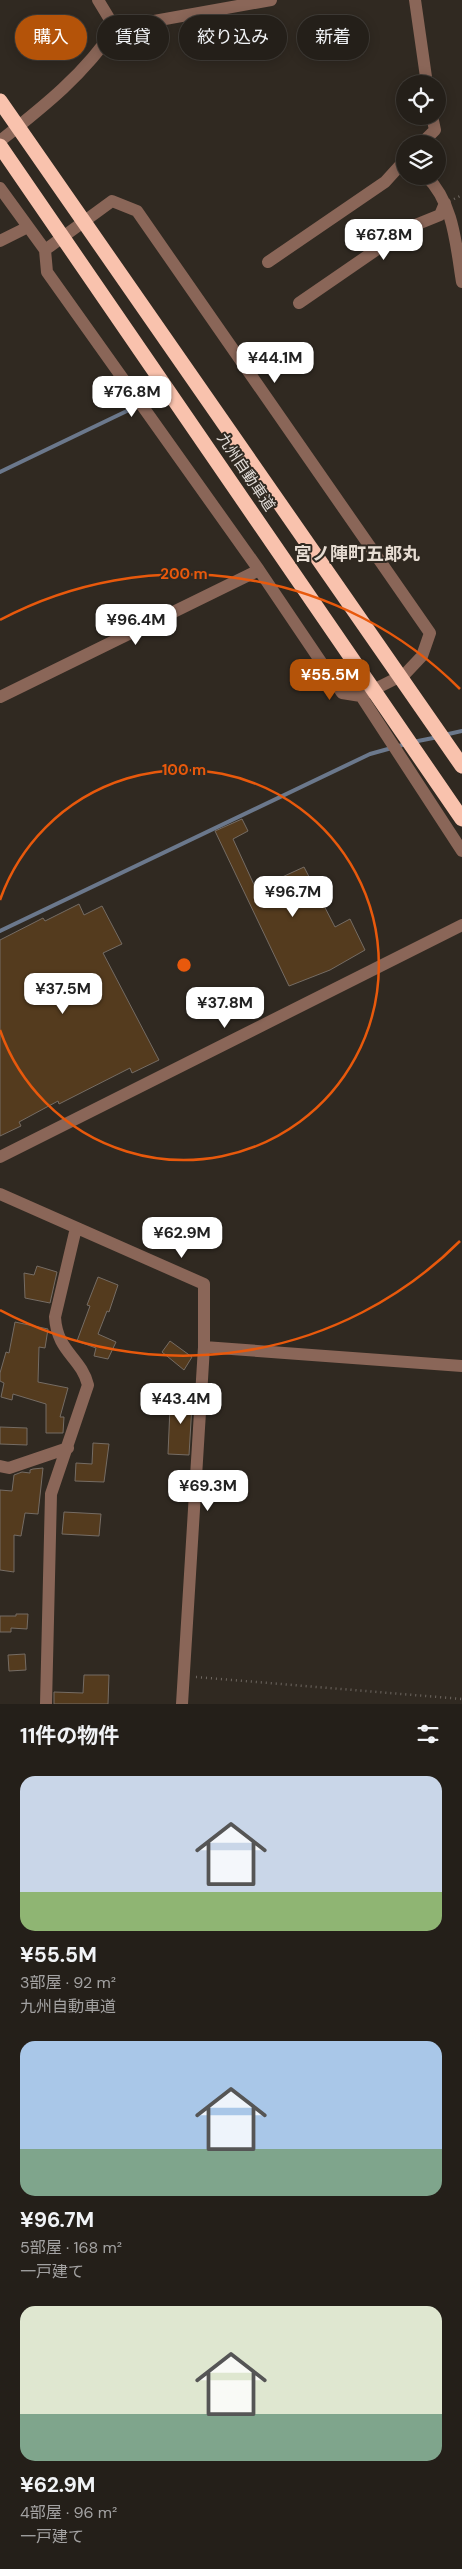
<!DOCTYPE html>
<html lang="ja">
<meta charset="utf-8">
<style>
body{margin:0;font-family:"DM Sans","Noto Sans JP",sans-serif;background:#2c2722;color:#f1f3f6;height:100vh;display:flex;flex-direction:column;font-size:19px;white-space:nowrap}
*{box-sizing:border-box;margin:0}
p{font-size:16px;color:#a3a2a2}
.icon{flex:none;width:28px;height:28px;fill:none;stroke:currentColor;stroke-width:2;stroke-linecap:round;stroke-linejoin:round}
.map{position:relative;height:1704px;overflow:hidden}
.drawer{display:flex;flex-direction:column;background:#241f19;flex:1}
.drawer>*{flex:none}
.hud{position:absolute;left:15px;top:15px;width:432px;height:45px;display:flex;gap:10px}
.fabs{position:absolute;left:396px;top:75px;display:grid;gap:10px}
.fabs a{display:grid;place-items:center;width:50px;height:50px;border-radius:50%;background:#241f19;box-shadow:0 2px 12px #0003,0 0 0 1px #413d38;font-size:25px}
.price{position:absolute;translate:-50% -42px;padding:0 11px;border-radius:10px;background:#fff;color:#222;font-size:16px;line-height:32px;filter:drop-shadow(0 1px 2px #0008)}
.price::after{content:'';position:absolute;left:50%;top:30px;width:15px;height:11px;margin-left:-8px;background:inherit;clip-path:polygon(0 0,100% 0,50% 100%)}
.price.active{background:#b45309;color:#fff}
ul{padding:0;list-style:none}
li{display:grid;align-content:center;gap:10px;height:265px;padding:0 20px}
li span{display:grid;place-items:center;height:155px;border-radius:15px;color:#555}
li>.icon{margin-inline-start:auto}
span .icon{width:90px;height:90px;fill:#fffc;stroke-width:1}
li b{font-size:21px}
h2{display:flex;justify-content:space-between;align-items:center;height:60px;padding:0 20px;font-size:21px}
.pill{padding:0 18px;border-radius:22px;background:#241f19;box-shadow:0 2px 12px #0003,0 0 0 1px #413d38;font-size:18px;line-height:45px}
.pill.active{background:#b45309;color:#fff}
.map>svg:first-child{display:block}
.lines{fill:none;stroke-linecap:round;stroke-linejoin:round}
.stream{stroke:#6b788c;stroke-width:4}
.building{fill:#543b1e;stroke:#756c64}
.path{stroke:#6f6862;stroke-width:2.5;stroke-dasharray:1 4;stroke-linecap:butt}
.minor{stroke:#8a6658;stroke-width:12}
.highway{stroke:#f9c2ad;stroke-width:15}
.ring{fill:none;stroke:#e8590c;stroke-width:2.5}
.labels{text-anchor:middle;stroke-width:4;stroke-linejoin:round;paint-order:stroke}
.street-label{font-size:15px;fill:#e2ddd9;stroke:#302921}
.quarter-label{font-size:18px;font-weight:bold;fill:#e7ddd3;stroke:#302921}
.centre{fill:#e8590c;stroke:#302921;stroke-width:2.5}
.ring-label{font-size:15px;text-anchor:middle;font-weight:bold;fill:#e8590c;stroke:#302921;stroke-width:4;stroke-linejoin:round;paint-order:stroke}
</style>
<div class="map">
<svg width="462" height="1704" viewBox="0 0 462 1704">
<rect width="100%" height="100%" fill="#302921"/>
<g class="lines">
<path class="stream" d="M0,472L131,409
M444,735L462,731
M413,742L438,737
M0,931L370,754L406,744"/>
</g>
<path class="building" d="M242,819L248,831L233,839L256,889L304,867L335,927L350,919L365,950L330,970L289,986L215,831Z
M79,904L84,915L102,906L122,944L103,953L159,1060L132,1073L130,1068L59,1104L58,1101L19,1122L21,1126L0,1136V940L43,918L45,921Z
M37,1266L57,1272L50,1303L25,1298L24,1273L34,1275Z
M98,1277L118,1285L109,1312L107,1311L98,1334L116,1342L108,1359L94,1356L96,1348L77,1341L90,1306L87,1305Z
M15,1322L48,1329L45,1348L39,1347L38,1382L68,1388L60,1417H64L63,1433H46V1404L13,1394L12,1400L1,1397L4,1383L0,1381V1373L6,1352L9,1353Z
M170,1341L192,1357L184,1370L162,1352Z
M183,1388H193L189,1455L168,1454L170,1407H182Z
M0,1427L27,1428V1445L0,1444Z
M93,1443L109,1444L104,1482L75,1481L76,1463L92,1464Z
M43,1468L38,1514L25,1513L21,1536L14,1535V1572L0,1570V1490L12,1491L14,1475L22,1472L30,1473V1470L33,1469Z
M64,1512L101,1514L99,1536L62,1534Z
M16,1614H28L27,1629L11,1628V1632H0V1616H16Z
M25,1654L26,1670L9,1671L8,1655Z
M84,1675H109L108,1704H54V1692L83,1693Z"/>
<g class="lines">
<path class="path" d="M454,199L462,195
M196,1677L462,1699"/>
<path class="minor" d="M98,0L115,28
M415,0L427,84
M0,141C43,107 85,74 115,28L271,0
M421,144L435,130L432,116
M426,176C454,203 456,246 462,282
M0,188L45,250L47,272L259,570L342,693L361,696L405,674L422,656L430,633L137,211L112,201L45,250
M0,241L28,227
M268,262L385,182L405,160
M299,303L408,228L440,215L445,203
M361,696L462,851
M0,697L259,570
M0,1157L462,925
M0,1194L204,1284V1347L182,1704
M204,1347L462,1366
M0,1466L9,1468L68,1448
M46,1704L51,1494L88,1385C81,1357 57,1352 55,1317L76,1228"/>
<path class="highway" d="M0,101L462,766
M0,146L462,819"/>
</g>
<g class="ring">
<path d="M0 900A195 195 0 1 1 0 1030"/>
<path d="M460 1241A391 391 0 0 1 0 1310M0 620A391 391 0 0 1 460 689"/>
</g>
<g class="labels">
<g class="street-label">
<text transform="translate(246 472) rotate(56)" y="5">九州自動車道</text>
</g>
<g class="quarter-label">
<text x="357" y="560">宮ノ陣町五郎丸</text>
</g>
</g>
<circle cx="184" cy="965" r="8" class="centre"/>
<g class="ring-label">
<text x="184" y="579">200 m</text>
<text x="184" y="775">100 m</text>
</g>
</svg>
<div class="fabs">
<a><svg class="icon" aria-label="locate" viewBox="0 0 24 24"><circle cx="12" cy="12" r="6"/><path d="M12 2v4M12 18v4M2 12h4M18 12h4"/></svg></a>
<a><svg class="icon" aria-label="layers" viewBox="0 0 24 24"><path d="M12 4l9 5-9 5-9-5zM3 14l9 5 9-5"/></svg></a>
</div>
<b class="price" style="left:384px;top:261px">¥67.8M</b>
<b class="price" style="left:275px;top:384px">¥44.1M</b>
<b class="price" style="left:132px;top:418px">¥76.8M</b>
<b class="price" style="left:136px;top:646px">¥96.4M</b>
<b class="price active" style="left:330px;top:701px">¥55.5M</b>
<b class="price" style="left:293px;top:918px">¥96.7M</b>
<b class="price" style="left:63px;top:1015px">¥37.5M</b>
<b class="price" style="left:225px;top:1029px">¥37.8M</b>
<b class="price" style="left:182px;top:1259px">¥62.9M</b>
<b class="price" style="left:181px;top:1425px">¥43.4M</b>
<b class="price" style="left:208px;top:1512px">¥69.3M</b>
<div class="hud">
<a class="pill active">購入</a>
<a class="pill">賃貸</a>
<a class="pill">絞り込み</a>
<a class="pill">新着</a>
</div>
</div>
<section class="drawer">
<h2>11件の物件<svg class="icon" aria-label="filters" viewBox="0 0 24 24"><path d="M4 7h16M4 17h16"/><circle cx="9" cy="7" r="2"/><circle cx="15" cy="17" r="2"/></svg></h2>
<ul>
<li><span style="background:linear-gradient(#c9d6e8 75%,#8fb573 0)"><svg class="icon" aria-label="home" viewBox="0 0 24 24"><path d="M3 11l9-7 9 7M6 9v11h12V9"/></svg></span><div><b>¥55.5M</b><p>3部屋 · 92 m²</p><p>九州自動車道</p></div></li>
<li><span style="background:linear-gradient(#a9c7e8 70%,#7fa58c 0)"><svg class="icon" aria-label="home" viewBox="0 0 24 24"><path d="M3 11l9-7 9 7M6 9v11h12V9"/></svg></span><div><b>¥96.7M</b><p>5部屋 · 168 m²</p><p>一戸建て</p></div></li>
<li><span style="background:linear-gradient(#dfe7d0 70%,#7fa58c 0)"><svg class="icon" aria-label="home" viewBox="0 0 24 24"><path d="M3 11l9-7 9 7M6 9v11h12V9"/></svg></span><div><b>¥62.9M</b><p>4部屋 · 96 m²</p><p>一戸建て</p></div></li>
</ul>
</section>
